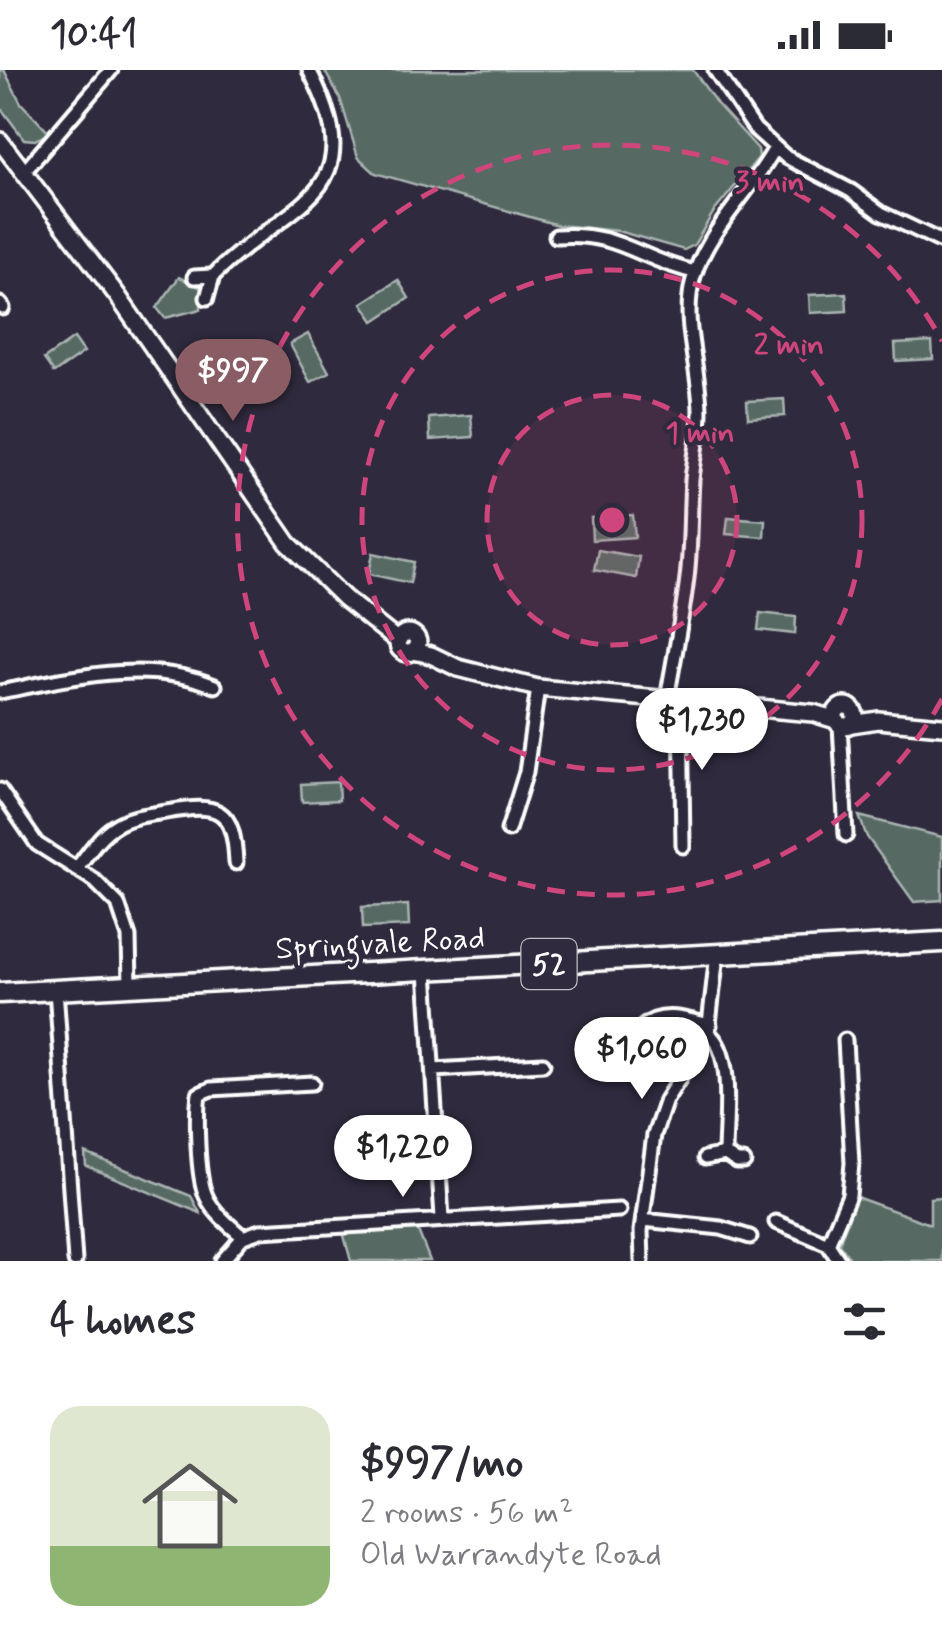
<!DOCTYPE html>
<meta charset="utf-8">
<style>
body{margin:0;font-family:Mynerve,sans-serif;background:#f2f2f3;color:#2b2b33;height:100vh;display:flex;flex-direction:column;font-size:38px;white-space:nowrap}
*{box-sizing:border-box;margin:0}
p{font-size:32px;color:#7c7c81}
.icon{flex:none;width:55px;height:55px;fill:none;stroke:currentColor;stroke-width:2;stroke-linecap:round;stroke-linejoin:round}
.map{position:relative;height:1191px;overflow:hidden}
.sheet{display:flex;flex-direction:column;background:#fff;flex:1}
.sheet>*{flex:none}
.price{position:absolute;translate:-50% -85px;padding:0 22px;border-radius:35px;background:#fff;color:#222;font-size:32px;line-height:65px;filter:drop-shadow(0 2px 5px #0008)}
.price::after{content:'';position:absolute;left:50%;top:60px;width:30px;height:22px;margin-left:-15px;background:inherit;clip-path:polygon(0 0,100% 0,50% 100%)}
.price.on{background:#8a5d65;color:#fff}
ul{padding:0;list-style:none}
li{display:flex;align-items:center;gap:30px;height:250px;padding:0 50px}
li span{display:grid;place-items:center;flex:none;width:280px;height:200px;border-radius:30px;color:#555}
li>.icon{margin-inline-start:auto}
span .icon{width:120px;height:120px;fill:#fffc;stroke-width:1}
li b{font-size:42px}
h2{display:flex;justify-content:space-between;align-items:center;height:120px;padding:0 50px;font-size:42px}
.status{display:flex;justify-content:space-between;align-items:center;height:70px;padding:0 50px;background:#fff;direction:ltr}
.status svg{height:28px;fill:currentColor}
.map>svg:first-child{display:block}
.green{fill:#566a64;stroke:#aab4b2;stroke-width:2.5}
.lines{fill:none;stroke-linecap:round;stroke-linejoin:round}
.minor-casing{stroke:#fff;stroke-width:19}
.secondary-casing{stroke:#fff;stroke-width:22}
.primary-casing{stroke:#fff;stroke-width:25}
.minor{stroke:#2f2a3d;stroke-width:11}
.secondary{stroke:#2f2a3d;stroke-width:15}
.primary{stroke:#2f2a3d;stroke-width:18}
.ring{fill:none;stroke:#ce467c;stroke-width:5;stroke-dasharray:18 12}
.labels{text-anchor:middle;stroke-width:8;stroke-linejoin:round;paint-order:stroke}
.shield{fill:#2f2a3d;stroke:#c1bfc5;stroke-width:2.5}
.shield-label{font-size:30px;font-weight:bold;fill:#fff}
.street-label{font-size:32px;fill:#fff;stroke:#2f2a3d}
.centre{fill:#ce467c;stroke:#2f2a3d;stroke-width:5}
.ring-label{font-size:30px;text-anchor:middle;font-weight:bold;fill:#ce467c;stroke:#2f2a3d;stroke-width:8;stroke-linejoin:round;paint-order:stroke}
</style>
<div class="status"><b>10:41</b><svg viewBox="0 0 49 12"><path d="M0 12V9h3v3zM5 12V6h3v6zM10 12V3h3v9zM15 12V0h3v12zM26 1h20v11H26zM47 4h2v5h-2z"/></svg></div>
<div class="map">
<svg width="942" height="1191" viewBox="0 0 942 1191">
<rect width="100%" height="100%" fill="#2f2a3d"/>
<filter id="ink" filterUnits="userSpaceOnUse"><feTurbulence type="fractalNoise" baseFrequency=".01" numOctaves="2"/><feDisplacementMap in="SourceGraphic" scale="20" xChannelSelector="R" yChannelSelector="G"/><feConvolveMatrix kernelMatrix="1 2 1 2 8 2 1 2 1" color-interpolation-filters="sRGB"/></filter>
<g filter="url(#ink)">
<path class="green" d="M0,0H4L21,33L49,63L35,70L24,69L0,37Z
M324,0H693L717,34L758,79L759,87L713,143L694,175L684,180L618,161L558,155L375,103L358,87L340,28Z
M179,207L201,218V239L165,248L157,238Z
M398,210L409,228L374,251L362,233Z
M846,223L847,241L810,243L809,225Z
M308,264L329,302L310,312L290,274Z
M74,268L84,282L54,303L44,289Z
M932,272L933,289L896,291L895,274Z
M784,329L785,346L748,348L747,331Z
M471,345L473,367L430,370L429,348Z
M633,445L635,467L592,470L591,448Z
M728,447L765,450L764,467L726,464Z
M598,480L639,487L636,508L594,500Z
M373,483L414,492L410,513L369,504Z
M760,543L796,547L795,564L758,560Z
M338,712L339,730L302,732L301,714Z
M859,746L942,767V830L914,832L867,767Z
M408,835L409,856L363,858L362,837Z
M85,1083L191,1126L200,1143L86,1096Z
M856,1127L930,1154V1128L942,1127V1191H852L839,1174Z
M417,1158L430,1191H351L343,1162Z"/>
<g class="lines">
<defs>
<path id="minor" d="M715,0L755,59L786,87L851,121L881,143L942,172
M24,102L111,0
M556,166C620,161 639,190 695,202
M213,206C286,131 377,128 309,0
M194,207L213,206L207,228
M0,234L3,238
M0,622C71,608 145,588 215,616
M667,629C674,589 682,549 687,508C691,476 690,442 692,410C694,387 700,365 700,342C700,296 680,251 694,206C709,158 751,122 775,78
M681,630L683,776
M840,655L846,765
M0,720L37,774L94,810L118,834L129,867L130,915
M508,760L526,702L538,618
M76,799C87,785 98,767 113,757C129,746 148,745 166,742C218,733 234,737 236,793
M426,901L442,1148
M56,919L75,1191
M708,963C735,982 725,1052 725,1084
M640,985L643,957C662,940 687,950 710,955
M433,1000L543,994
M705,1088L725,1084L737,1092H744
M643,1150L721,1158L750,1167
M776,1152L828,1174L839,1191
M243,1167C230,1156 213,1142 206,1126C197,1106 196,1046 199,1024L211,1019L312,1013
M828,1174L849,1125L852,1093L845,970
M222,1191L243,1167L260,1161L619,1140
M642,1191L641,1161L654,1065L666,1030L708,963L717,884"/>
<path id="secondary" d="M0,71L117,225L288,473L344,528L398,571
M398 573a10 10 0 1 1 20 0a10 10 0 1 1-20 0Z
M414,581L431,585L458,598L538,618L813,643L836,650
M835 646a10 10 0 1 1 20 0a10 10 0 1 1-20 0Z
M852,654L878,650L942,656"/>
<path id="primary" d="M0,923L942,872"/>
</defs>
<use href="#minor" class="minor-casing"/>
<use href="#secondary" class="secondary-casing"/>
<use href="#primary" class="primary-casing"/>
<use href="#minor" class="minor"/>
<use href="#secondary" class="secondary"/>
<use href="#primary" class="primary"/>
</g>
</g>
<circle cx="612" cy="450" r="125" fill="#ce467c" fill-opacity=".12"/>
<g class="ring">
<circle cx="612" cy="450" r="125"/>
<circle cx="612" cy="450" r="250"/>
<path d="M942 629A375 375 0 1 1 942 271"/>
</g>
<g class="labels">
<rect class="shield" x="521.5" y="869" width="55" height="50" rx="8"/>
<g class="shield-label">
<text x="549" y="904">52</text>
</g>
<g class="street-label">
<text transform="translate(380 872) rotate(-3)" y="11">Springvale Road</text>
</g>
</g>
<circle cx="612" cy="450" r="15" class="centre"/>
<g class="ring-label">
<text x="770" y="121">3 min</text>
<text x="789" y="284">2 min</text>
<text x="700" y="372">1 min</text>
</g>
</svg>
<b class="price on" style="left:233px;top:354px">$997</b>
<b class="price" style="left:702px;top:703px">$1,230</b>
<b class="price" style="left:642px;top:1032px">$1,060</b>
<b class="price" style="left:403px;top:1130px">$1,220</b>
</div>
<section class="sheet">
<h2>4 homes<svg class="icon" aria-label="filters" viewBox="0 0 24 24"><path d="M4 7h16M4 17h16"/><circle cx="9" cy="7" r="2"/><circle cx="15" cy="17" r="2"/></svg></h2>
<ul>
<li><span style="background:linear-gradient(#dfe7d0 70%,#8fb573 0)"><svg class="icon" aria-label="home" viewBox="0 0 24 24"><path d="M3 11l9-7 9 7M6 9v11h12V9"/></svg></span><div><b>$997/mo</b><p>2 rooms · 56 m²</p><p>Old Warrandyte Road</p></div></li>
</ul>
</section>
